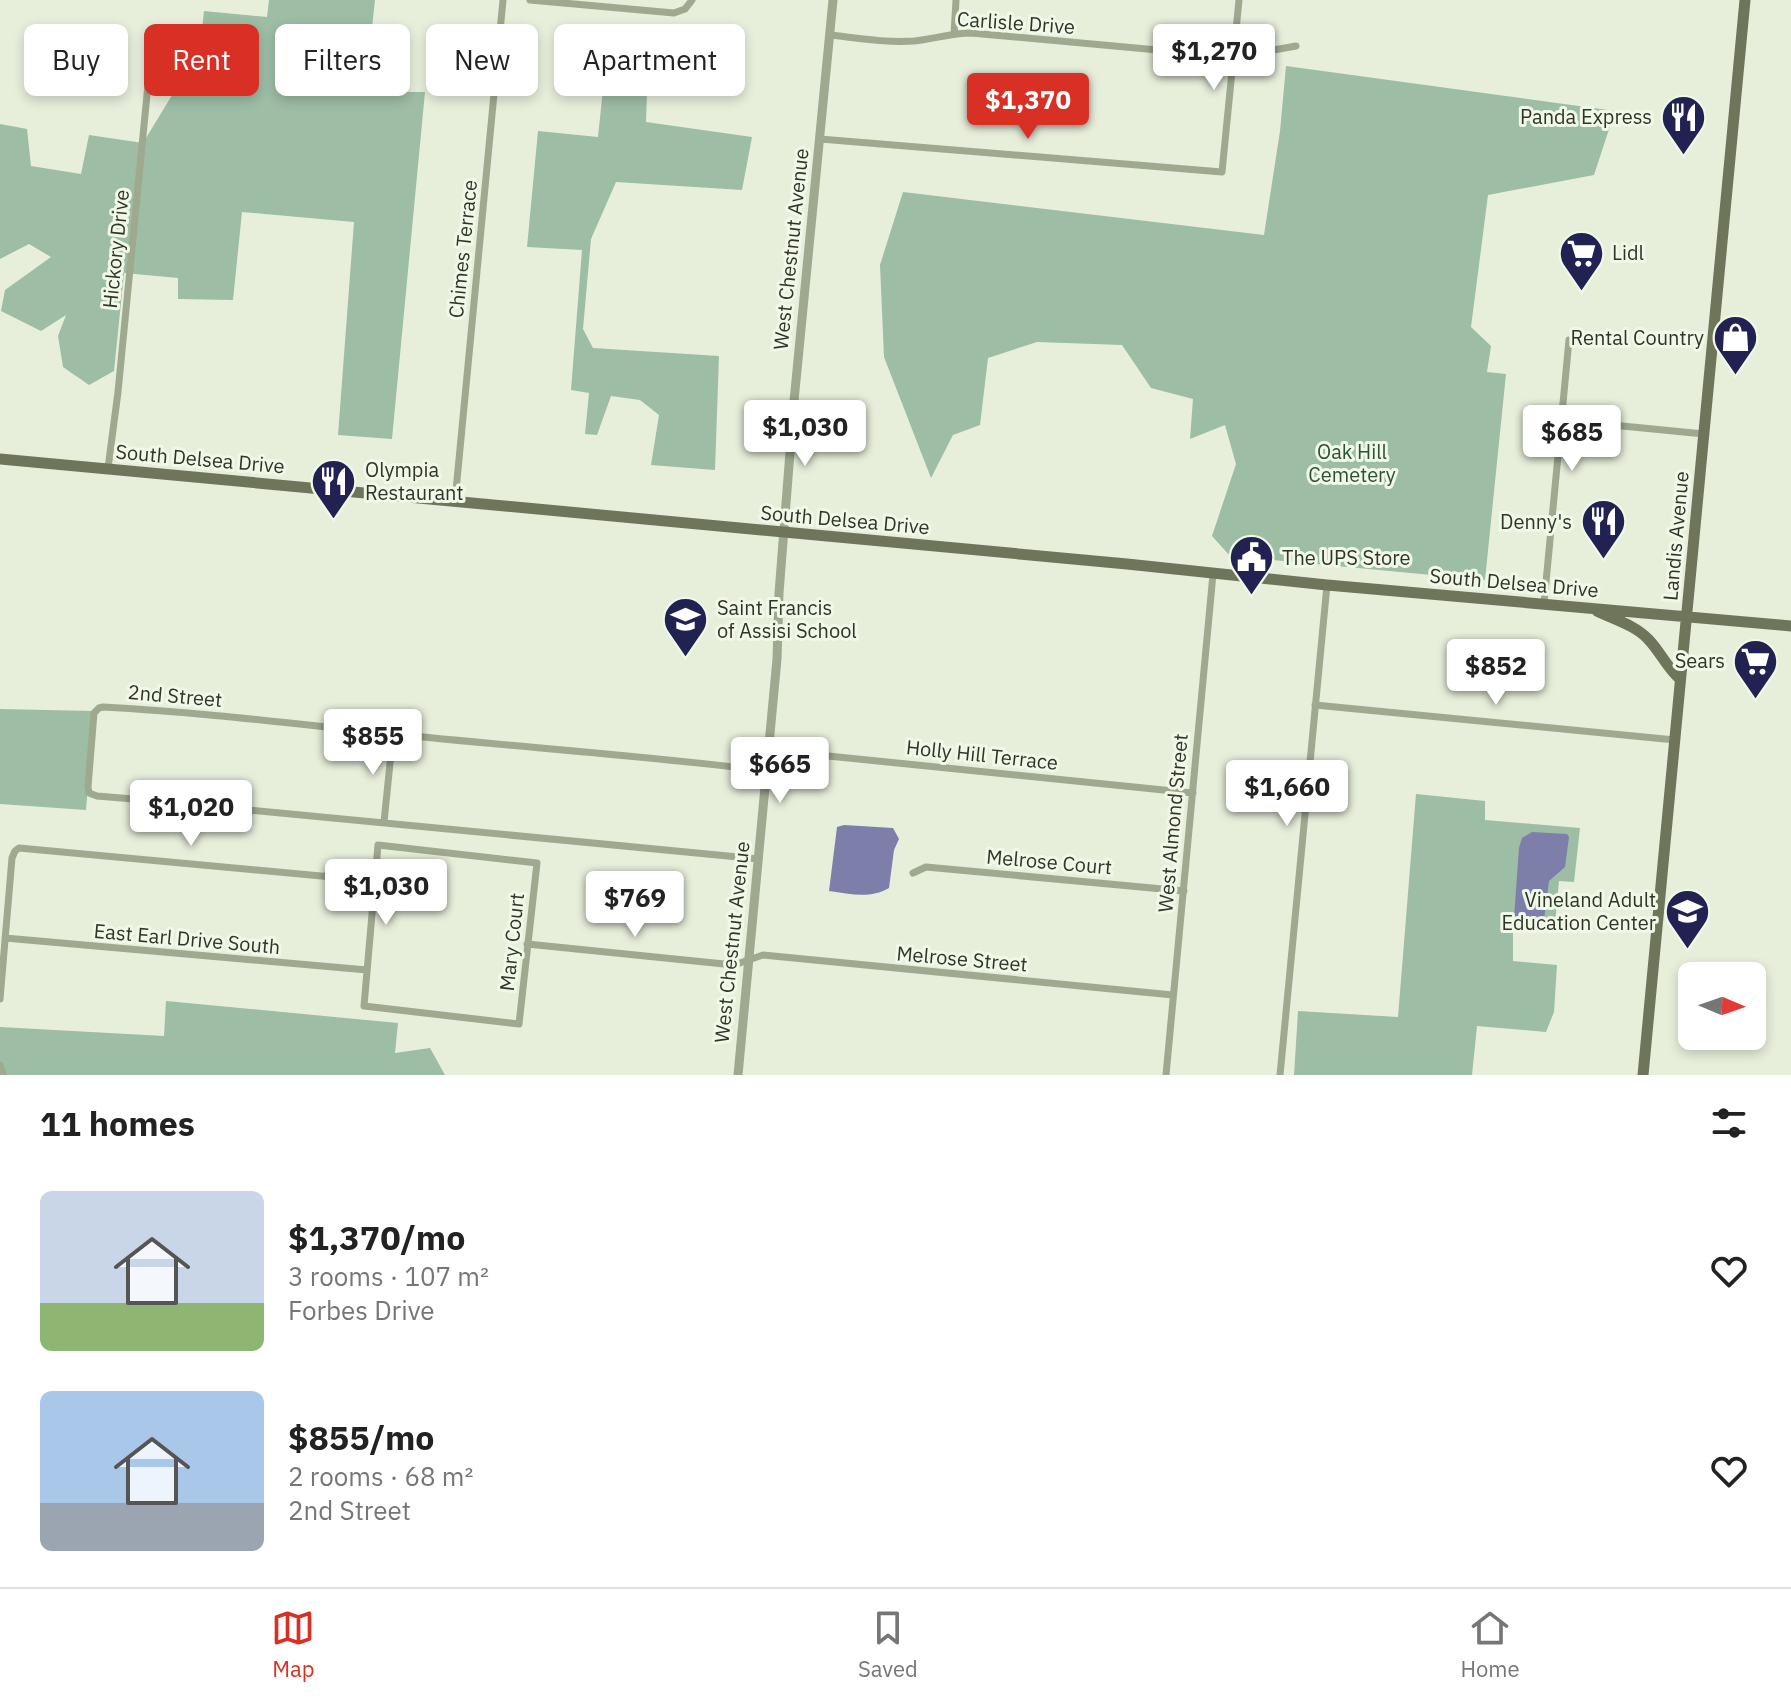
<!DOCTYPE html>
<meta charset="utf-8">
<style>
body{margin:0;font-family:"IBM Plex Sans",sans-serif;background:#f2f2f2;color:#222;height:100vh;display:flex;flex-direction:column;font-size:30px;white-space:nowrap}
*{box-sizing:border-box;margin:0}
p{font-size:26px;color:#767676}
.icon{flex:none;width:44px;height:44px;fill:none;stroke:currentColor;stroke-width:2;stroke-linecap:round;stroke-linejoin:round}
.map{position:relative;height:1075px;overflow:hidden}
.side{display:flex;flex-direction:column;background:#fff;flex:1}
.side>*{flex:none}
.banner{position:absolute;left:24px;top:24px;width:800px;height:72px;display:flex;gap:16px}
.needle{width:52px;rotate:92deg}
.tools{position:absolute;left:1678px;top:962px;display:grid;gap:16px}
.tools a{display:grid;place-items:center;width:88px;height:88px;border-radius:12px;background:#fff;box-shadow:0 4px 12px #0003;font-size:40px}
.price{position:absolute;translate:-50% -68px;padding:0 18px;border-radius:8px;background:#fff;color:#222;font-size:26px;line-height:52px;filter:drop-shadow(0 2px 4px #0008)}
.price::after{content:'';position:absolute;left:50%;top:48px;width:24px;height:18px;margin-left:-12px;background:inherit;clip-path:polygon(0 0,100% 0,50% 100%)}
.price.active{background:#d93025;color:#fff}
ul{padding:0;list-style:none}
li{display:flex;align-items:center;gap:24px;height:200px;padding:0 40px}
li span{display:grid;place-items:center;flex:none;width:224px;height:160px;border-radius:12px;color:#555}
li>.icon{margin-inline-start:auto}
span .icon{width:96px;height:96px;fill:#fffc;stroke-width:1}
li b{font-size:34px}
h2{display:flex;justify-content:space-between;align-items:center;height:96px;padding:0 40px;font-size:34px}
.chip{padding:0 28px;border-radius:12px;background:#fff;box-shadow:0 4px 12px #0003;font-size:28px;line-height:72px}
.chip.active{background:#d93025;color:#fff}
.dock{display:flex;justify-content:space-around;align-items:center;height:112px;border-top:2px solid #e0e0e0;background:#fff;font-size:22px;color:#767676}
.dock a{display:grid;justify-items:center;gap:4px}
.dock .active{color:#d93025}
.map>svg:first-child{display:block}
.green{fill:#9dbda5}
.water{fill:#7d7faa}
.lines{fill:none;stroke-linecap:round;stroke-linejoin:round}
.minor{stroke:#9fa98f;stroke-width:7}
.tertiary{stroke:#9fa98f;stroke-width:9}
.primary{stroke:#6e755a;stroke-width:11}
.labels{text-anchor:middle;stroke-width:6;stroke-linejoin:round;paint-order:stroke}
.street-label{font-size:20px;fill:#313428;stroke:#f0f8e7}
.poi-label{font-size:20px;fill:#313428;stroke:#f0f8e7;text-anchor:end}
.park-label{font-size:20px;fill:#2e5037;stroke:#f0f8e7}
</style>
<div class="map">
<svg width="1791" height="1075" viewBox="0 0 1791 1075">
<rect width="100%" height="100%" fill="#e7efdb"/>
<path class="green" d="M269,0H375L365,92H425L392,439L338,435L354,222L242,212L233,300L178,299V278L124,273L114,371L89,385L63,367L58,336L66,315L41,331L1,311L5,290L51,257L29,244L0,259V124L27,129L31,166L81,174L89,135L143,143L200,49L204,11L267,17Z
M606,60L648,64L646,122L752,137L742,190L616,182L591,239L583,329L593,348L719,356L715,470L651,465L659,415L640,400L611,396L597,435L585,434L589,393L571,390L582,250L527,247L538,131L598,137Z
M1286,66L1615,111L1594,175L1488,195L1471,327L1491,346L1487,372L1506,374L1485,580L1230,556L1212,536L1236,464L1225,425L1190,439L1193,399L1151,388L1122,345L1037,342L988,358L980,425L953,435L931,478L884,357L880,265L903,192L1264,235L1280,131Z
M0,709L94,711L86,810L0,804Z
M1416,794L1485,801V820L1580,828L1574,882L1559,881L1555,924L1513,930V961L1557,965L1554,1012L1546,1032L1477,1026L1472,1075H1294L1298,1011L1398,1017Z
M166,1001L398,1023L395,1053L430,1048L445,1075H0V1027L164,1036Z"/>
<path class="water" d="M844,825L893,828L899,839L894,850L889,888C870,899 851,894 829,891L837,827Z
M1532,832L1567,834L1569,837L1565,867L1549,881L1544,920L1514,918L1519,848L1522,838Z"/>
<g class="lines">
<path class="minor" d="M530,0L674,13L685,9L692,0
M954,34L956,0
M830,35C857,38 886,43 914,41C933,39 952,33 971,33L1234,57L1296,46
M820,139L1222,172L1239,0
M1561,420L1704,434
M108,468L118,392L153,33
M455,501L503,0
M1544,603L1569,340
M1315,705L1675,740
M769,750L1193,793
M384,822L393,734
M378,845L537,863L519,1024L364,1006Z
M759,859L145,800L97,796L89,793L88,787L94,713L99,708L103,707C200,712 296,724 393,734C517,747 642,755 767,771
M913,873L926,867L1184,891
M5,938L367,970
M527,944L734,965L763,955L1173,995
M0,999L12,858L15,851L19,848L375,881
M0,1065L3,1075
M1166,1075L1213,574
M1280,1075L1327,585"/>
<path class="tertiary" d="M738,1075L777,659L779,593L794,401L833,0"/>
<path class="primary" d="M0,459L1127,564L1327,585L1791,626
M1597,611C1613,619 1635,625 1648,639C1660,651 1667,668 1680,679
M1643,1075L1745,0"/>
</g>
<defs>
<symbol id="restaurant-pin" viewBox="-11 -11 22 30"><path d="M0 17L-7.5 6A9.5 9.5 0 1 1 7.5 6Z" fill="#212252" stroke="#f0f8e7"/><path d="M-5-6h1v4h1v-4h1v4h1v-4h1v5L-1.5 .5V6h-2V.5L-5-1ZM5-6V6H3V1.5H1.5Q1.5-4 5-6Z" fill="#fff"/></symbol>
<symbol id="supermarket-pin" viewBox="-11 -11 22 30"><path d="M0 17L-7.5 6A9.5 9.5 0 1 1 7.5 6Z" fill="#212252" stroke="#f0f8e7"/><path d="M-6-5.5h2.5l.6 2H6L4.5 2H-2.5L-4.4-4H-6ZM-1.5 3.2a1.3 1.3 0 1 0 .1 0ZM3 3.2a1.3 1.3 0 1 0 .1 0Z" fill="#fff"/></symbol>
<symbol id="shop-pin" viewBox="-11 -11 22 30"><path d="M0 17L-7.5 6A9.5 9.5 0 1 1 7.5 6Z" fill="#212252" stroke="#f0f8e7"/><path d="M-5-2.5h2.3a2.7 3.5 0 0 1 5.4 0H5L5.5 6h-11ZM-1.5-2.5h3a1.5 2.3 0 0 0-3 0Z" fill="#fff"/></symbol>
<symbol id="civic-pin" viewBox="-11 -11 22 30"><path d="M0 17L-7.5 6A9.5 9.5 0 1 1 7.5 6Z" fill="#212252" stroke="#f0f8e7"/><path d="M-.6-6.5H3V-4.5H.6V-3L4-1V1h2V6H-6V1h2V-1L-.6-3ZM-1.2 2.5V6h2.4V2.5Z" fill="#fff"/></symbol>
<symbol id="school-pin" viewBox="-11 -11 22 30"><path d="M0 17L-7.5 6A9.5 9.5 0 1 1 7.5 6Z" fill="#212252" stroke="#f0f8e7"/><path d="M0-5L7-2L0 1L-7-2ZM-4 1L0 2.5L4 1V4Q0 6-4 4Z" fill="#fff"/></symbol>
</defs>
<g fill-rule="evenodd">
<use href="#restaurant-pin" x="1658" y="92" width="51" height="69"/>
<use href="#supermarket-pin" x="1556" y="228" width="51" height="69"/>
<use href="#shop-pin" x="1710" y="312" width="51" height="69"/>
<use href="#restaurant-pin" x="308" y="456" width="51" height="69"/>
<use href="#restaurant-pin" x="1578" y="496" width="51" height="69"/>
<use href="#civic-pin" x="1226" y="532" width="51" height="69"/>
<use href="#school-pin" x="660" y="594" width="51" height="69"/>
<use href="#supermarket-pin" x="1730" y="636" width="51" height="69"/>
<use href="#school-pin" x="1662" y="886" width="51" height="69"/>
</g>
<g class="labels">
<g class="street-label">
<text transform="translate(1016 23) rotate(4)" y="7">Carlisle Drive</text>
<text transform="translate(116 249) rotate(-84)" y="7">Hickory Drive</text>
<text transform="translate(463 249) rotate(-84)" y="7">Chimes Terrace</text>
<text transform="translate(791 249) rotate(-84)" y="7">West Chestnut Avenue</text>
<text transform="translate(200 459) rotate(5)" y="7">South Delsea Drive</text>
<text transform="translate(845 520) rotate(5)" y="7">South Delsea Drive</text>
<text transform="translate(1676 536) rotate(-85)" y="7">Landis Avenue</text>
<text transform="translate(1514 583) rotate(5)" y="7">South Delsea Drive</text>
<text transform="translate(175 696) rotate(5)" y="7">2nd Street</text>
<text transform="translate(982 755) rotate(6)" y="7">Holly Hill Terrace</text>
<text transform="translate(1173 823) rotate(-85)" y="7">West Almond Street</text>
<text transform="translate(1049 862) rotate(5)" y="7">Melrose Court</text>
<text transform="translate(187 939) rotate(5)" y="7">East Earl Drive South</text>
<text transform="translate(512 942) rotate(-84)" y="7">Mary Court</text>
<text transform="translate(732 942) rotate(-84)" y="7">West Chestnut Avenue</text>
<text transform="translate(962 959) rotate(5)" y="7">Melrose Street</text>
</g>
<g class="poi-label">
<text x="1652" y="124">Panda Express</text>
<text x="1612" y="260" text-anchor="start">Lidl</text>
<text x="1704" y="345">Rental Country</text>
<text x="365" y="477" text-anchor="start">Olympia<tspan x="365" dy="23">Restaurant</tspan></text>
<text x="1572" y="529">Denny's</text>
<text x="1282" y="565" text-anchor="start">The UPS Store</text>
<text x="717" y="615" text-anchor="start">Saint Francis<tspan x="717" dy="23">of Assisi School</tspan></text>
<text x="1725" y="668">Sears</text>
<text x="1656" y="907">Vineland Adult<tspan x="1656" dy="23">Education Center</tspan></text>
</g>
<g class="park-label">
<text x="1352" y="459">Oak Hill<tspan x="1352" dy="23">Cemetery</tspan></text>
</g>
</g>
</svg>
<div class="tools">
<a><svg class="needle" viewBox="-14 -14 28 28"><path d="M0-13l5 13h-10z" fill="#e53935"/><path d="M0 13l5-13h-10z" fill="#767676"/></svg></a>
</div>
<b class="price" style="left:1214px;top:92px">$1,270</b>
<b class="price active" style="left:1028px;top:141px">$1,370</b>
<b class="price" style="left:805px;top:468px">$1,030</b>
<b class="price" style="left:1572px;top:473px">$685</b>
<b class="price" style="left:1496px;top:707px">$852</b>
<b class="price" style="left:373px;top:777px">$855</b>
<b class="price" style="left:780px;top:805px">$665</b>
<b class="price" style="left:1287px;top:828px">$1,660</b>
<b class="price" style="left:191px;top:848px">$1,020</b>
<b class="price" style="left:386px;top:927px">$1,030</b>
<b class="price" style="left:635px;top:939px">$769</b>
<div class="banner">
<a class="chip">Buy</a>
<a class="chip active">Rent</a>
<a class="chip">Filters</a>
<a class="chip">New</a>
<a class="chip">Apartment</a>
</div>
</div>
<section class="side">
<h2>11 homes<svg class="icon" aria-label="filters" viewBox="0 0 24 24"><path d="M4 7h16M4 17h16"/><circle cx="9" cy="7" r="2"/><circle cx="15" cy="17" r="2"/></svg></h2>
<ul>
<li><span style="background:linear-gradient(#c9d6e8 70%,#8fb573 0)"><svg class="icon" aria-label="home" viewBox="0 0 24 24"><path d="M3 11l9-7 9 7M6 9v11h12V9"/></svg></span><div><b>$1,370/mo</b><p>3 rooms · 107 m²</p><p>Forbes Drive</p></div><svg class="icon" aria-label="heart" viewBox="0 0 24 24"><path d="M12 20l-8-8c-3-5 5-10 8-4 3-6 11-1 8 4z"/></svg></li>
<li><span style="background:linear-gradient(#a9c7e8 70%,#9aa5b1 0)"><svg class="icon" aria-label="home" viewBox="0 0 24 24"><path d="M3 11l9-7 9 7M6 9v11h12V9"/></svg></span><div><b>$855/mo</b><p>2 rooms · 68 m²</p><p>2nd Street</p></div><svg class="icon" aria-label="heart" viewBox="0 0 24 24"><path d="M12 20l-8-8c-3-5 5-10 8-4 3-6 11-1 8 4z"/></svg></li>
</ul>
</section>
<nav class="dock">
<a class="active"><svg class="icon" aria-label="map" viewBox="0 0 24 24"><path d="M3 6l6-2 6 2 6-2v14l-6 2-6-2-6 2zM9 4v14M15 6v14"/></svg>Map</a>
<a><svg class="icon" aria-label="saved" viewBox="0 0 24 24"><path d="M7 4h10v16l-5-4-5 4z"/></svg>Saved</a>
<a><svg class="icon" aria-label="home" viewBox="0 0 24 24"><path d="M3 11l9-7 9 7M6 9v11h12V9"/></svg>Home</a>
</nav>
